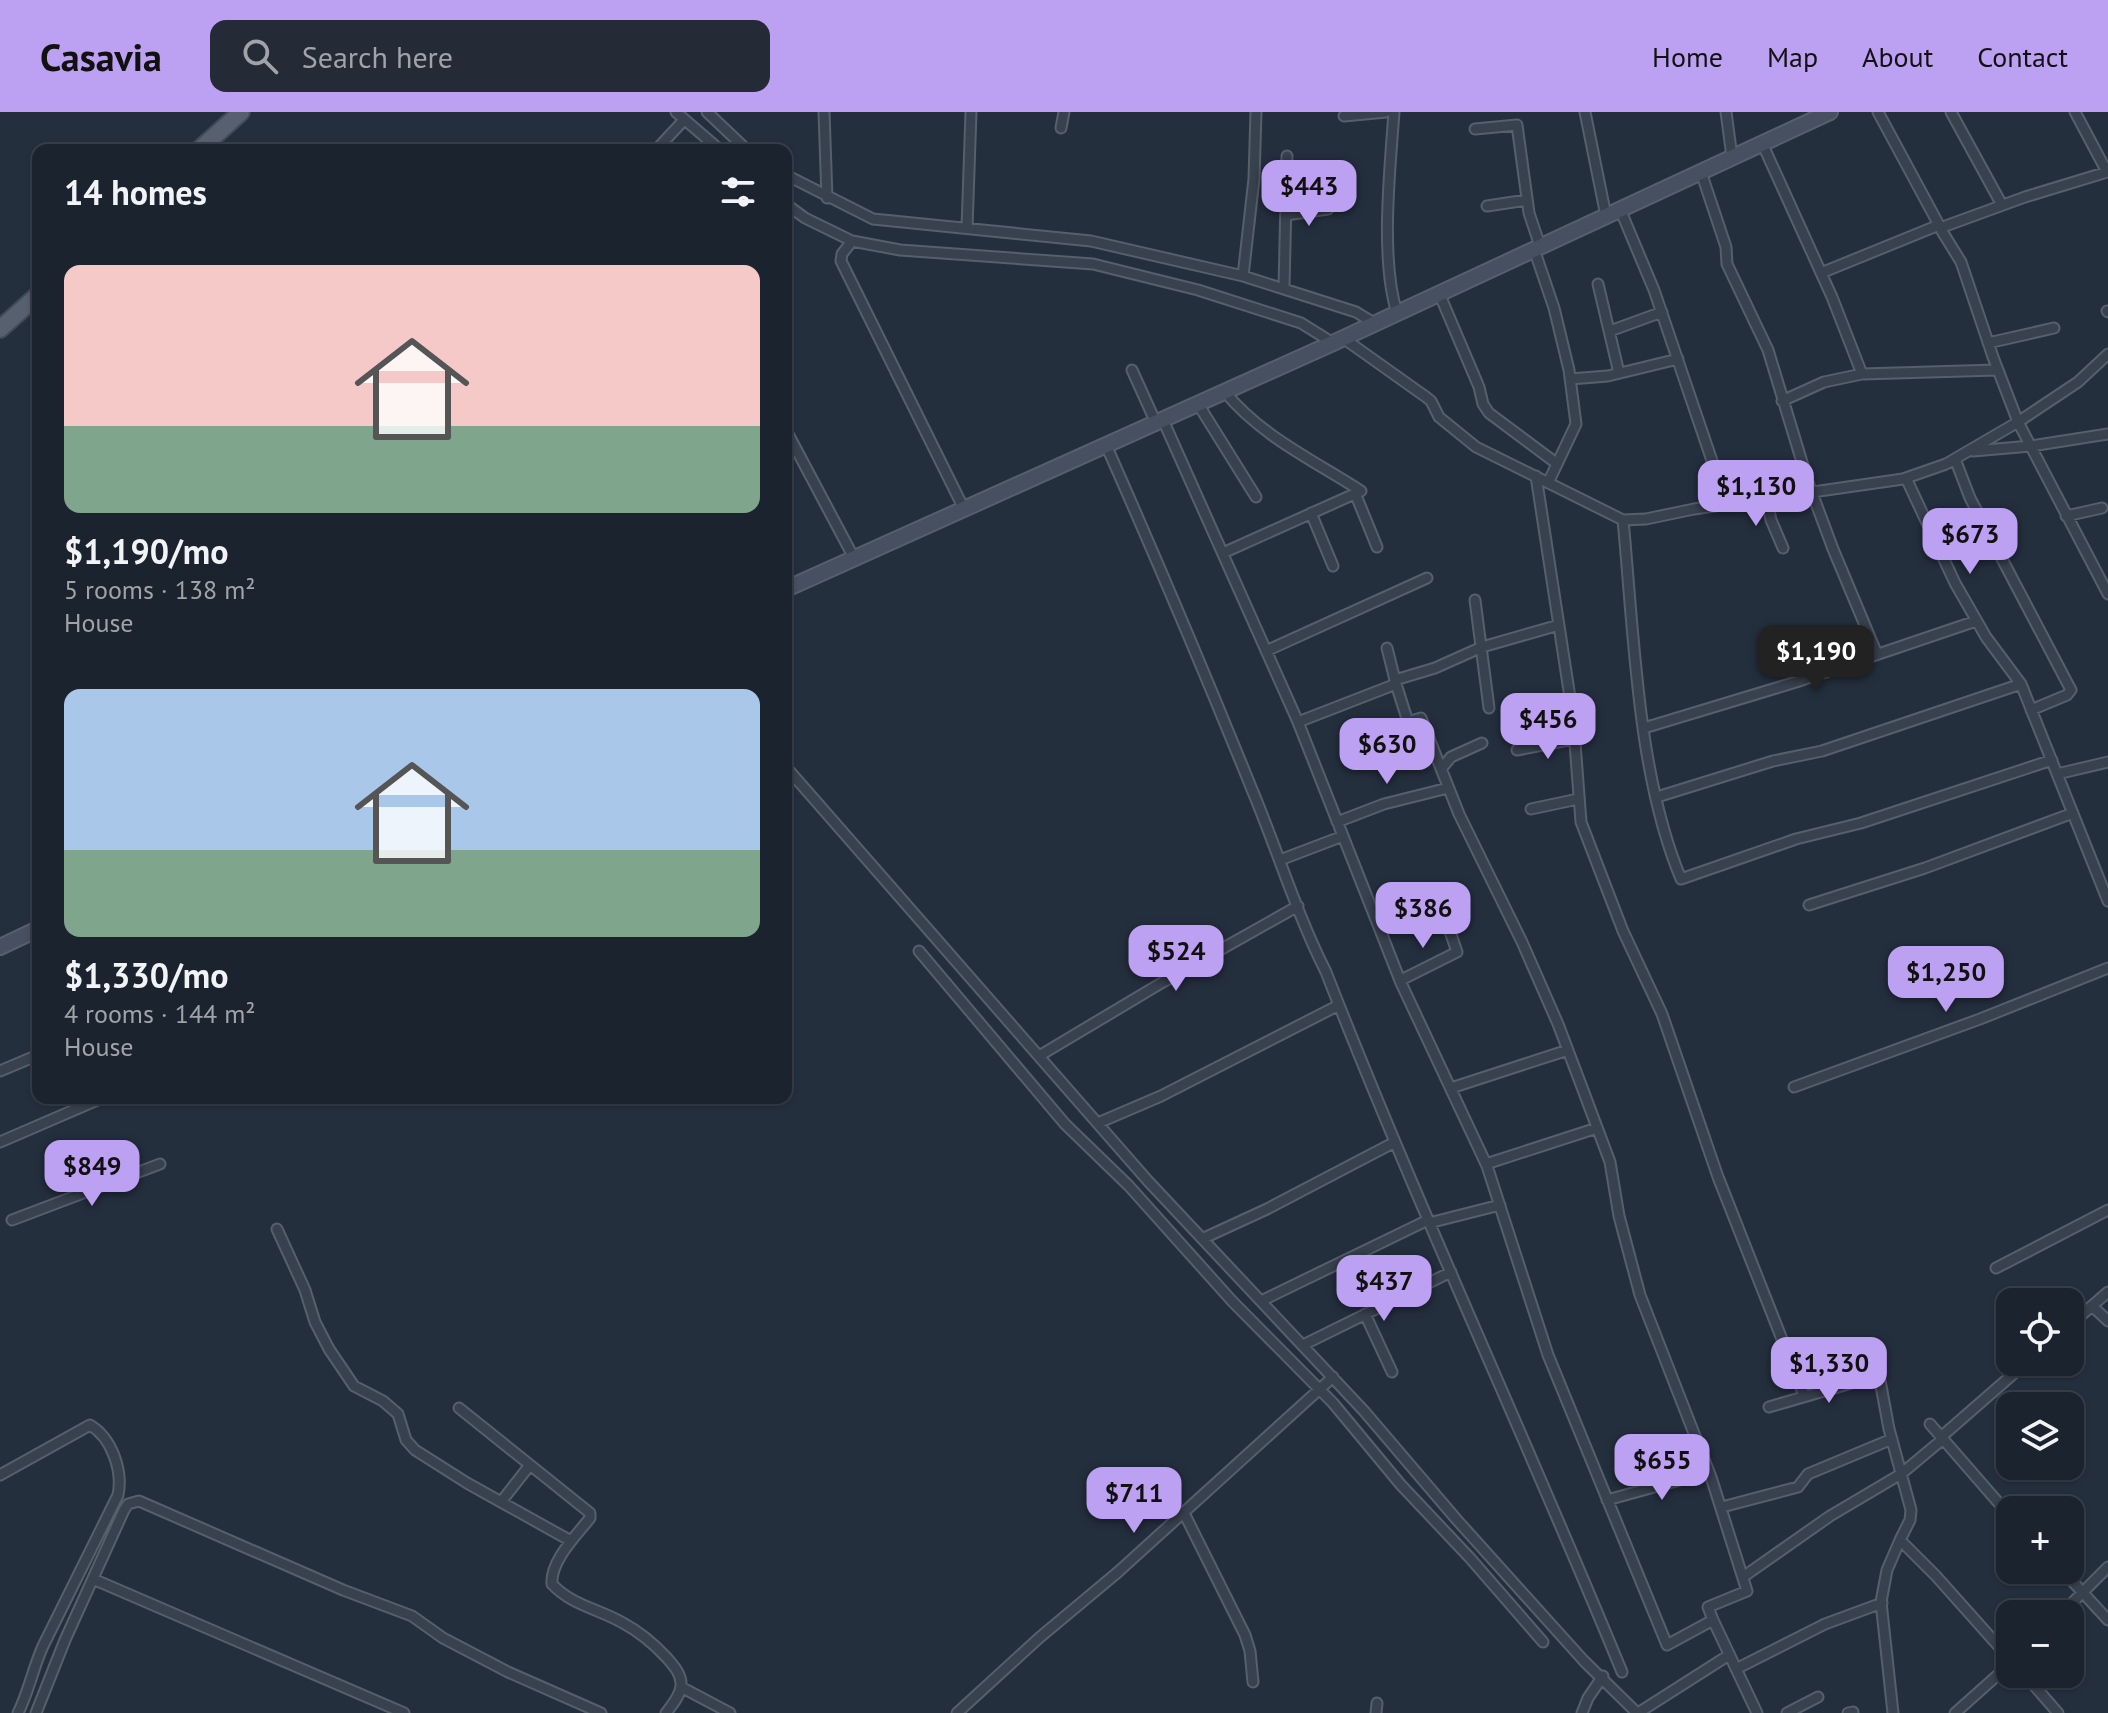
<!DOCTYPE html>
<meta charset="utf-8">
<style>
body{margin:0;font-family:"PT Sans",sans-serif;background:#242b36;color:#f1f3f6;height:100vh;display:flex;flex-direction:column;font-size:30px;white-space:nowrap}
*{box-sizing:border-box;margin:0}
p{font-size:26px;color:#a0a4aa}
.icon{flex:none;width:44px;height:44px;fill:none;stroke:currentColor;stroke-width:2;stroke-linecap:round;stroke-linejoin:round}
.map{position:relative;flex:1;overflow:hidden}
.side{position:absolute;left:32px;top:32px;width:760px;height:960px;display:flex;flex-direction:column;background:#1b232e;border-radius:16px;box-shadow:0 2px 6px #0004,0 0 0 2px #39404a}
.side>*{flex:none}
.controls{position:absolute;left:1996px;top:1176px;display:grid;gap:16px}
.controls a{display:grid;place-items:center;width:88px;height:88px;border-radius:16px;background:#1b232e;box-shadow:0 2px 6px #0004,0 0 0 2px #39404a;font-size:40px}
.price{position:absolute;translate:-50% -68px;padding:0 18px;border-radius:16px;background:#bca0f2;color:#111;font-size:26px;line-height:52px;filter:drop-shadow(0 2px 4px #0008)}
.price::after{content:'';position:absolute;left:50%;top:48px;width:24px;height:18px;margin-left:-12px;background:inherit;clip-path:polygon(0 0,100% 0,50% 100%)}
.price.current{background:#222;color:#fff}
ul{padding:0;list-style:none}
li{display:grid;align-content:center;gap:16px;height:424px;padding:0 32px}
li span{display:grid;place-items:center;height:248px;border-radius:16px;color:#555}
li>.icon{margin-inline-start:auto}
span .icon{width:144px;height:144px;fill:#fffc;stroke-width:1}
li b{font-size:34px}
h2{display:flex;justify-content:space-between;align-items:center;height:96px;padding:0 32px;font-size:34px}
header{display:flex;align-items:center;gap:48px;box-sizing:border-box;height:112px;padding:0 40px;background:#bca0f2;color:#111}
header strong{font-size:38px}
nav{display:flex;gap:44px;margin-inline-start:auto;font-size:28px}
.search{width:560px;height:72px;background:#242b36;display:flex;align-items:center;gap:20px;box-sizing:border-box;padding:0 28px;border-radius:16px;color:#a0a4aa;font-size:30px}
.map>svg:first-child{display:block}
.lines{fill:none;stroke-linecap:round;stroke-linejoin:round}
.street-casing{stroke:#565f6c;stroke-width:13}
.secondary-casing{stroke:#565f6c;stroke-width:18}
.primary-casing{stroke:#414a57;stroke-width:20}
.street{stroke:#38414e;stroke-width:9}
.secondary{stroke:#465061;stroke-width:14}
.primary{stroke:#56606e;stroke-width:16}
</style>
<header>
<strong>Casavia</strong>
<div class="search"><svg class="icon" aria-label="search" viewBox="0 0 24 24"><circle cx="10" cy="10" r="6"/><path d="M15 15l6 6"/></svg>Search here</div>
<nav><a>Home</a><a>Map</a><a>About</a><a>Contact</a></nav>
</header>
<div class="map">
<svg width="2108" height="1601" viewBox="0 0 2108 1601">
<rect width="100%" height="100%" fill="#242f3e"/>
<g class="lines">
<defs>
<path id="street" d="M676,0L720,38
M707,0L747,38
M824,0L827,86
M1394,0C1390,57 1380,147 1397,201
M1585,0L1606,104
M1726,0L1732,45
M1951,0L2002,93
M1344,4L1386,0
M1061,16L1064,0
M1475,17L1517,13L1529,101L1540,134
M1762,31L1832,185L1862,262L1824,270L1782,289
M656,38L684,8
M1701,60L1726,135L1727,152L1768,238L1808,370L1833,437L1877,542
M786,63L873,107L1091,129L1243,164L1356,200L1374,211
M786,92L805,106L852,129L900,138L1093,152L1198,178L1301,211L1333,231
M1487,94L1527,88
M1620,97L1654,178L1727,393
M1286,103L1328,97
M1939,113L1940,116L2025,85L2107,60L2075,0
M967,116L971,0
M1940,116L1961,150L1993,245L2018,310L2078,270L2108,242
M852,129L842,142L841,149L964,397
M1534,137L1554,196L1569,258L1576,312L1548,371
M1821,161L1939,113L1878,0
M1243,164L1254,67L1256,0
M1598,172L1619,261
M1284,176L1287,44
M1439,181L1479,275L1483,292L1489,301L1556,351
M2107,199L2108,200
M1610,219L1662,200
M1343,226L1426,285L1431,289L1439,305L1476,335L1623,408L1646,407L1694,397L1903,367L1946,352L2018,310L2108,482
M1988,231L2054,216
M1132,258L1156,311
M1862,262L1997,258
M1570,267L1608,264L1678,247
M1225,280C1261,324 1313,348 1361,379
M1198,292L1256,385
M1163,308L1298,610L1401,871L1487,1054L1548,1243L1667,1533L1713,1508L1757,1601
M786,318L854,446
M1106,333C1157,448 1206,564 1253,680C1278,740 1297,803 1326,860C1418,1096 1526,1326 1622,1560
M1973,339L2031,334L2108,322
M1955,347L1970,386L2071,578L2067,583L2031,598
M1536,364L1573,605L1581,710L1623,819L1662,902L1718,1065L1804,1283
M1906,366L1955,471L1986,525L2021,572L2108,789
M1355,381L1377,435
M1767,388L1771,408L1783,436
M1311,401L1333,454
M2066,404L2102,396
M1623,408C1634,522 1637,662 1681,767L1796,727L1861,711L2052,648
M1223,441L1361,379
M1475,488L1489,596
M1387,536L1396,572
M1266,539L1427,466
M1395,568L1435,556L1482,535L1559,513
M1298,610L1396,572L1408,610L1421,606L1459,702L1522,830L1558,912L1583,978L1610,1050L1619,1104L1640,1183L1711,1365L1747,1479L1708,1495L1713,1508
M1644,616L1796,570L1976,509
M1517,638L1574,627
M786,655L1148,1069L1364,1299L1457,1408L1584,1549L1637,1601
M1441,657L1451,645L1482,631
M2057,662L2108,650
M1657,685L1773,649L1822,639L2021,572
M1531,697L1578,687
M1337,710L1384,692L1448,676
M1280,748L1343,724
M1809,793L1925,756L2073,701
M919,839L1065,1012L1129,1074L1232,1189L1333,1291L1401,1373L1470,1446L1543,1530
M1401,868L1457,840L1446,808
M1039,944L1163,870L1298,794
M0,959L38,943
M1794,975L1980,907L2108,856
M1451,976L1568,938
M1098,1011L1161,984L1339,893
M0,1030L102,986
M1486,1052L1597,1016
M12,1108L160,1052
M1429,1111L1500,1093
M277,1117L305,1178L315,1210L329,1237L354,1274L383,1289L398,1302L406,1328L415,1338L467,1371L571,1429
M1204,1126L1267,1097L1395,1030
M1996,1156L2108,1098
M1261,1189L1428,1108
M2092,1194L2108,1209
M1365,1202L1392,1260
M2070,1213L2108,1180
M1303,1233L1451,1160
M1769,1295L1879,1263L1889,1317L1911,1398L1910,1408L1900,1428
M459,1296L590,1401V1406C577,1423 550,1449 552,1472C571,1493 599,1497 623,1511C640,1520 654,1532 667,1546C674,1554 682,1563 681,1574C680,1584 672,1593 666,1601
M1930,1312L2010,1404
M1941,1325L2027,1250
M0,1363L90,1313C112,1326 123,1359 118,1383L43,1534C33,1556 29,1579 18,1601
M1607,1388L1709,1360
M501,1390L530,1353
M1722,1395L1798,1375L1808,1362L1892,1327
M1184,1401L1245,1523L1250,1539L1253,1570
M2062,1458L2108,1508
M1743,1465L1830,1404L1901,1362L1943,1327
M93,1467L404,1601
M2061,1502L2108,1455
M1736,1557L1825,1512L1882,1491
M2024,1562L2058,1601
M681,1575L730,1601
M36,1601L65,1528L124,1398L128,1392L139,1389L343,1478L412,1504L443,1526L508,1560L601,1601
M957,1601L1039,1526L1118,1460L1333,1265
M1376,1601L1377,1591
M1582,1601L1588,1586L1603,1564
M1638,1601L1729,1543
M1787,1601L1818,1585
M1848,1601L1853,1600
M1893,1601L1881,1490L1887,1458L1900,1428L1936,1464L2010,1547
M1955,1601L2010,1552"/>
<path id="secondary" d="M786,477L1333,231L1830,0
M0,835L38,817"/>
<path id="primary" d="M199,38L241,0
M0,217L38,183"/>
</defs>
<use href="#street" class="street-casing"/>
<use href="#secondary" class="secondary-casing"/>
<use href="#primary" class="primary-casing"/>
<use href="#street" class="street"/>
<use href="#secondary" class="secondary"/>
<use href="#primary" class="primary"/>
</g>
</svg>
<div class="controls">
<a><svg class="icon" aria-label="locate" viewBox="0 0 24 24"><circle cx="12" cy="12" r="6"/><path d="M12 2v4M12 18v4M2 12h4M18 12h4"/></svg></a>
<a><svg class="icon" aria-label="layers" viewBox="0 0 24 24"><path d="M12 4l9 5-9 5-9-5zM3 14l9 5 9-5"/></svg></a>
<a>+</a>
<a>−</a>
</div>
<b class="price" style="left:1309px;top:116px">$443</b>
<b class="price" style="left:1756px;top:416px">$1,130</b>
<b class="price" style="left:1970px;top:464px">$673</b>
<b class="price current" style="left:1816px;top:581px">$1,190</b>
<b class="price" style="left:1548px;top:649px">$456</b>
<b class="price" style="left:1387px;top:674px">$630</b>
<b class="price" style="left:1423px;top:838px">$386</b>
<b class="price" style="left:1176px;top:881px">$524</b>
<b class="price" style="left:1946px;top:902px">$1,250</b>
<b class="price" style="left:92px;top:1096px">$849</b>
<b class="price" style="left:1384px;top:1211px">$437</b>
<b class="price" style="left:1829px;top:1293px">$1,330</b>
<b class="price" style="left:1662px;top:1390px">$655</b>
<b class="price" style="left:1134px;top:1423px">$711</b>
<section class="side">
<h2>14 homes<svg class="icon" aria-label="filters" viewBox="0 0 24 24"><path d="M4 7h16M4 17h16"/><circle cx="9" cy="7" r="2"/><circle cx="15" cy="17" r="2"/></svg></h2>
<ul>
<li><span style="background:linear-gradient(#f6c9c9 65%,#7fa58c 0)"><svg class="icon" aria-label="home" viewBox="0 0 24 24"><path d="M3 11l9-7 9 7M6 9v11h12V9"/></svg></span><div><b>$1,190/mo</b><p>5 rooms · 138 m²</p><p>House</p></div></li>
<li><span style="background:linear-gradient(#a9c7e8 65%,#7fa58c 0)"><svg class="icon" aria-label="home" viewBox="0 0 24 24"><path d="M3 11l9-7 9 7M6 9v11h12V9"/></svg></span><div><b>$1,330/mo</b><p>4 rooms · 144 m²</p><p>House</p></div></li>
</ul>
</section>
</div>
